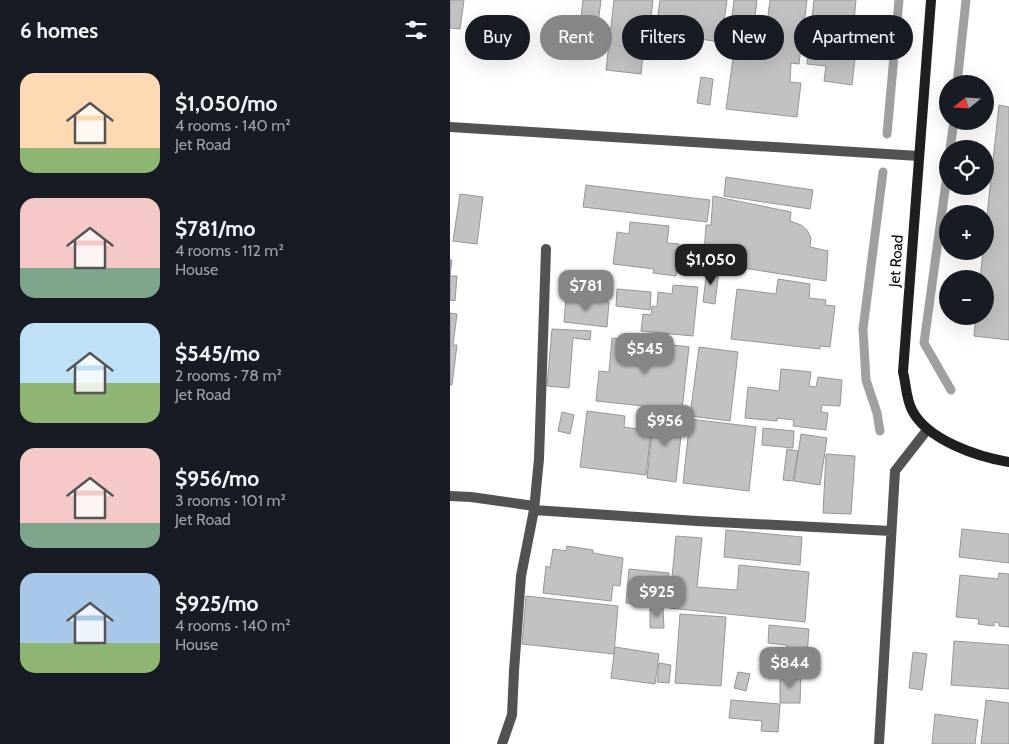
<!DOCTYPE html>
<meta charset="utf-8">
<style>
body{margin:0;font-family:Cabin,sans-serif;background:#242831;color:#f1f3f6;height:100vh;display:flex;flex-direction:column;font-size:19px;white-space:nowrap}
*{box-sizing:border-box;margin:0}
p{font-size:16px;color:#9ea1a6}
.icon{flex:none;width:28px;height:28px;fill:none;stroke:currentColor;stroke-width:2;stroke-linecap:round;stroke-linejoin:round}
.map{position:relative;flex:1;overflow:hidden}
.sheet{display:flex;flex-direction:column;background:#171b24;width:450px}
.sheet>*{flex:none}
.top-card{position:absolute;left:15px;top:15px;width:469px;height:45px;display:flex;gap:10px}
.needle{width:32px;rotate:252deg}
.buttons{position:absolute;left:489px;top:75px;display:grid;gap:10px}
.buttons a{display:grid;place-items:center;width:55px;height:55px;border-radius:50%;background:#171b24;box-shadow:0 5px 20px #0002;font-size:25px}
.price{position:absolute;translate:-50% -42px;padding:0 11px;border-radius:10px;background:#858687;color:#fff;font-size:16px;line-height:32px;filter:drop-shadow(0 1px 2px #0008)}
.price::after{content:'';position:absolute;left:50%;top:30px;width:15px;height:11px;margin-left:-8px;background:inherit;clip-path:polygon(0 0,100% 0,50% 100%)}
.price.current{background:#222;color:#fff}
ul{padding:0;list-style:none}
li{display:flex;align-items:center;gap:15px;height:125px;padding:0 20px}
li span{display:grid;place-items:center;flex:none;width:140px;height:100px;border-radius:15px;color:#555}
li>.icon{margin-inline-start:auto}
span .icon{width:60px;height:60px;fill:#fffc;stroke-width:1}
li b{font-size:21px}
h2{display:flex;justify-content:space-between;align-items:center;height:60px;padding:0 20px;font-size:21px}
.tag{padding:0 18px;border-radius:22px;background:#171b24;box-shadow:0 5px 20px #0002;font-size:18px;line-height:45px}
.tag.current{background:#858687;color:#fff}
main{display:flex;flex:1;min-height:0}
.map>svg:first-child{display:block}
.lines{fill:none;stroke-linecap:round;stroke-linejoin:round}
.stream{stroke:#a0a0a0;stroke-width:9}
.building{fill:#c2c2c2;stroke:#969696}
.minor{stroke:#525252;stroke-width:10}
.secondary{stroke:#1f1f1f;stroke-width:10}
.labels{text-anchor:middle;stroke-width:5;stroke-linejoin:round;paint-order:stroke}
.street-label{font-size:15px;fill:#000;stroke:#fff}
</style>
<main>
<section class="sheet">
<h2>6 homes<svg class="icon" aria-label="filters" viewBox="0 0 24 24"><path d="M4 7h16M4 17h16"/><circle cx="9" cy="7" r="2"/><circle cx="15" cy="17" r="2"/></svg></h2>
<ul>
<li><span style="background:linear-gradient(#ffd9b3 75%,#8fb573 0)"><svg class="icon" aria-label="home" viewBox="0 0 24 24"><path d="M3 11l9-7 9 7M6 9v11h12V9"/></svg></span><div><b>$1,050/mo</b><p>4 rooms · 140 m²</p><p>Jet Road</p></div></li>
<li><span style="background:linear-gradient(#f6c9c9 70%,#7fa58c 0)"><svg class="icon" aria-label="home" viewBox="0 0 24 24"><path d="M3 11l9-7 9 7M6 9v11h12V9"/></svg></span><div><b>$781/mo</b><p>4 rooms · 112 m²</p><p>House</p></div></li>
<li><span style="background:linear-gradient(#bfe0f5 60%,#8fb573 0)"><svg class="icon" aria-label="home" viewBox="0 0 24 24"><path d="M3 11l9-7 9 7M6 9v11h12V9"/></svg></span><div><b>$545/mo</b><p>2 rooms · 78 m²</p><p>Jet Road</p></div></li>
<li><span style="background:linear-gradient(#f6c9c9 75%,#7fa58c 0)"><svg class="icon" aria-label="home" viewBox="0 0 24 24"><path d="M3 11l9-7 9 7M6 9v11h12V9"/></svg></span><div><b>$956/mo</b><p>3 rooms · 101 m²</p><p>Jet Road</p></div></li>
<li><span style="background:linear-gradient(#a9c7e8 70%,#8fb573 0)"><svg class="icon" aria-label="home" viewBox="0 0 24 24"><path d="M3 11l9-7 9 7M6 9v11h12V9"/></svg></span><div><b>$925/mo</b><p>4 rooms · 140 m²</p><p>House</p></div></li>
</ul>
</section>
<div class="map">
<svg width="559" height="744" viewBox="0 0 559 744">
<rect width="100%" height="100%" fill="#fff"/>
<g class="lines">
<path class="stream" d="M507,84L516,0
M437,134L449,0
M500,149L504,121
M498,168L474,343L501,390
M430,431L427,413L416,380L413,329L433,172"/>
</g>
<path class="building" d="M0,0H14L10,29L0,28Z
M133,0H151L146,39L129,36Z
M164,0H203L200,26H204L202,43L189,42L188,52L193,53L191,74L156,70Z
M210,0H277L271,42L243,38L242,44L205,38Z
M284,0H307L304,25H307L306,31L316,32L320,0H357L349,64L341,63L340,82L351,83L347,117L276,109L284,52L278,51Z
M364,0H406L404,21L409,22L402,85L374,81L376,66L357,64Z
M251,77L263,79L260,105L247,103Z
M549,105L559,107V340L524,336L526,316H535V279H530L533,251H535V234Z
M276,177L363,190L360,209L274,196Z
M136,185L260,200L257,222L133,207Z
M10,194L33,197L27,244L3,241Z
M263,196L341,212L340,221L351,225L357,230L361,238L360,247L378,251L376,281L274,265L273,270L253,268L256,225H261Z
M180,222L219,226L217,243L229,244L226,276L203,273L204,269L163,264L167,232L179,234Z
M0,260H2L0,276H7L5,301L0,300Z
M257,269L269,270L265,304L253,302Z
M328,279L360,284L359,298L376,300L375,305L385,306L380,347L370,346V349L281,339L287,289L326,294Z
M223,285L248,287L243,336L191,331L193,314L201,315L202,306L207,307L208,292L222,294Z
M167,289L201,292L200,310L166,306Z
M116,297L159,302L157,327L114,322Z
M0,313L7,314L3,345H7L2,385H0Z
M102,329L141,331L140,340L123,338L119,388L97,386Z
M162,338L189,341V344L206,346L207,343L239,347L232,410L146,401L149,371L159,372Z
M249,347L288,352L280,421L240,416Z
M331,369L361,372L359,386L366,387L368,377L392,380L390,406L372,405L371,412L378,413L376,430L343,426L344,420L327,418V421L295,418L298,387L329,391Z
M137,411L175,416L174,427L201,431L196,475L130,467Z
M112,412L124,415L120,434L108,431Z
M204,413L233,417L226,482L197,478Z
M240,419L306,427L299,491L233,483Z
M313,428L344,431L343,448L312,445Z
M351,434L377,438L370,485L344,481Z
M337,449L348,451L343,481L333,480Z
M376,454L405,456L401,514L373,513Z
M512,529L559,534V563L509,557Z
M276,530L352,537L350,565L274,557Z
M226,536L252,538L247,587L287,590L289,565L359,572L355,622L219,608Z
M117,546L143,550V553L173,558L170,586L163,585L161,601L93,593L96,566L100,568L103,549L116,551Z
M179,569L219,573L215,607L176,603Z
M549,573L559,574V627L549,626V623L544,622V626L528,624L529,619L506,617L510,575L548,579Z
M76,596L168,606L164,654L72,644Z
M213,608L214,628H200V609Z
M230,614L276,617L271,686L225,683Z
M319,625L359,629L356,670L335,668L337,645L318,643Z
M504,641L559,645V689L501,685Z
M165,647L209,654L205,684L161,678Z
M463,652L477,654L472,690L459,688Z
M209,663L221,665L219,683L207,682Z
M288,672L300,674L296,691L284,688Z
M330,674L351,675L350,703H330Z
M281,700L330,704L328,732L311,731L312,721L279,718Z
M536,700L559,703V744H531Z
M485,714L528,720L525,744H482Z"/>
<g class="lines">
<path class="minor" d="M0,127L469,156
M0,496L21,497L84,506
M84,510L247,521L441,531
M52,744L62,715L64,671L71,576L84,510L89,459L96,249
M429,744L445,471L477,430"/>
<path class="secondary" d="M481,0L453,372C456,383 456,399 462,410C477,440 528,457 559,462"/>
</g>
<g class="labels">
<g class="street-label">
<text transform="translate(446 261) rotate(-86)" y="5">Jet Road</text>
</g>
</g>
</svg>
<div class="buttons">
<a><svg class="needle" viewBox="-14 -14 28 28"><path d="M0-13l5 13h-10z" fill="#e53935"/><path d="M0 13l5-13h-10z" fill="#9ea1a6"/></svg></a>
<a><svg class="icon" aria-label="locate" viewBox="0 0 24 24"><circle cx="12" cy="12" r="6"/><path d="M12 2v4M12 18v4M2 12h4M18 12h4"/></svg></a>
<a>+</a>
<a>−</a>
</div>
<b class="price current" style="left:261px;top:286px">$1,050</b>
<b class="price" style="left:136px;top:312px">$781</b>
<b class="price" style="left:195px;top:375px">$545</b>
<b class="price" style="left:215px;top:447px">$956</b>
<b class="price" style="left:207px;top:618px">$925</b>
<b class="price" style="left:340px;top:689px">$844</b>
<div class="top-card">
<a class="tag">Buy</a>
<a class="tag current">Rent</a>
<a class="tag">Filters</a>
<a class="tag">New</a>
<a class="tag">Apartment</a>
</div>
</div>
</main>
